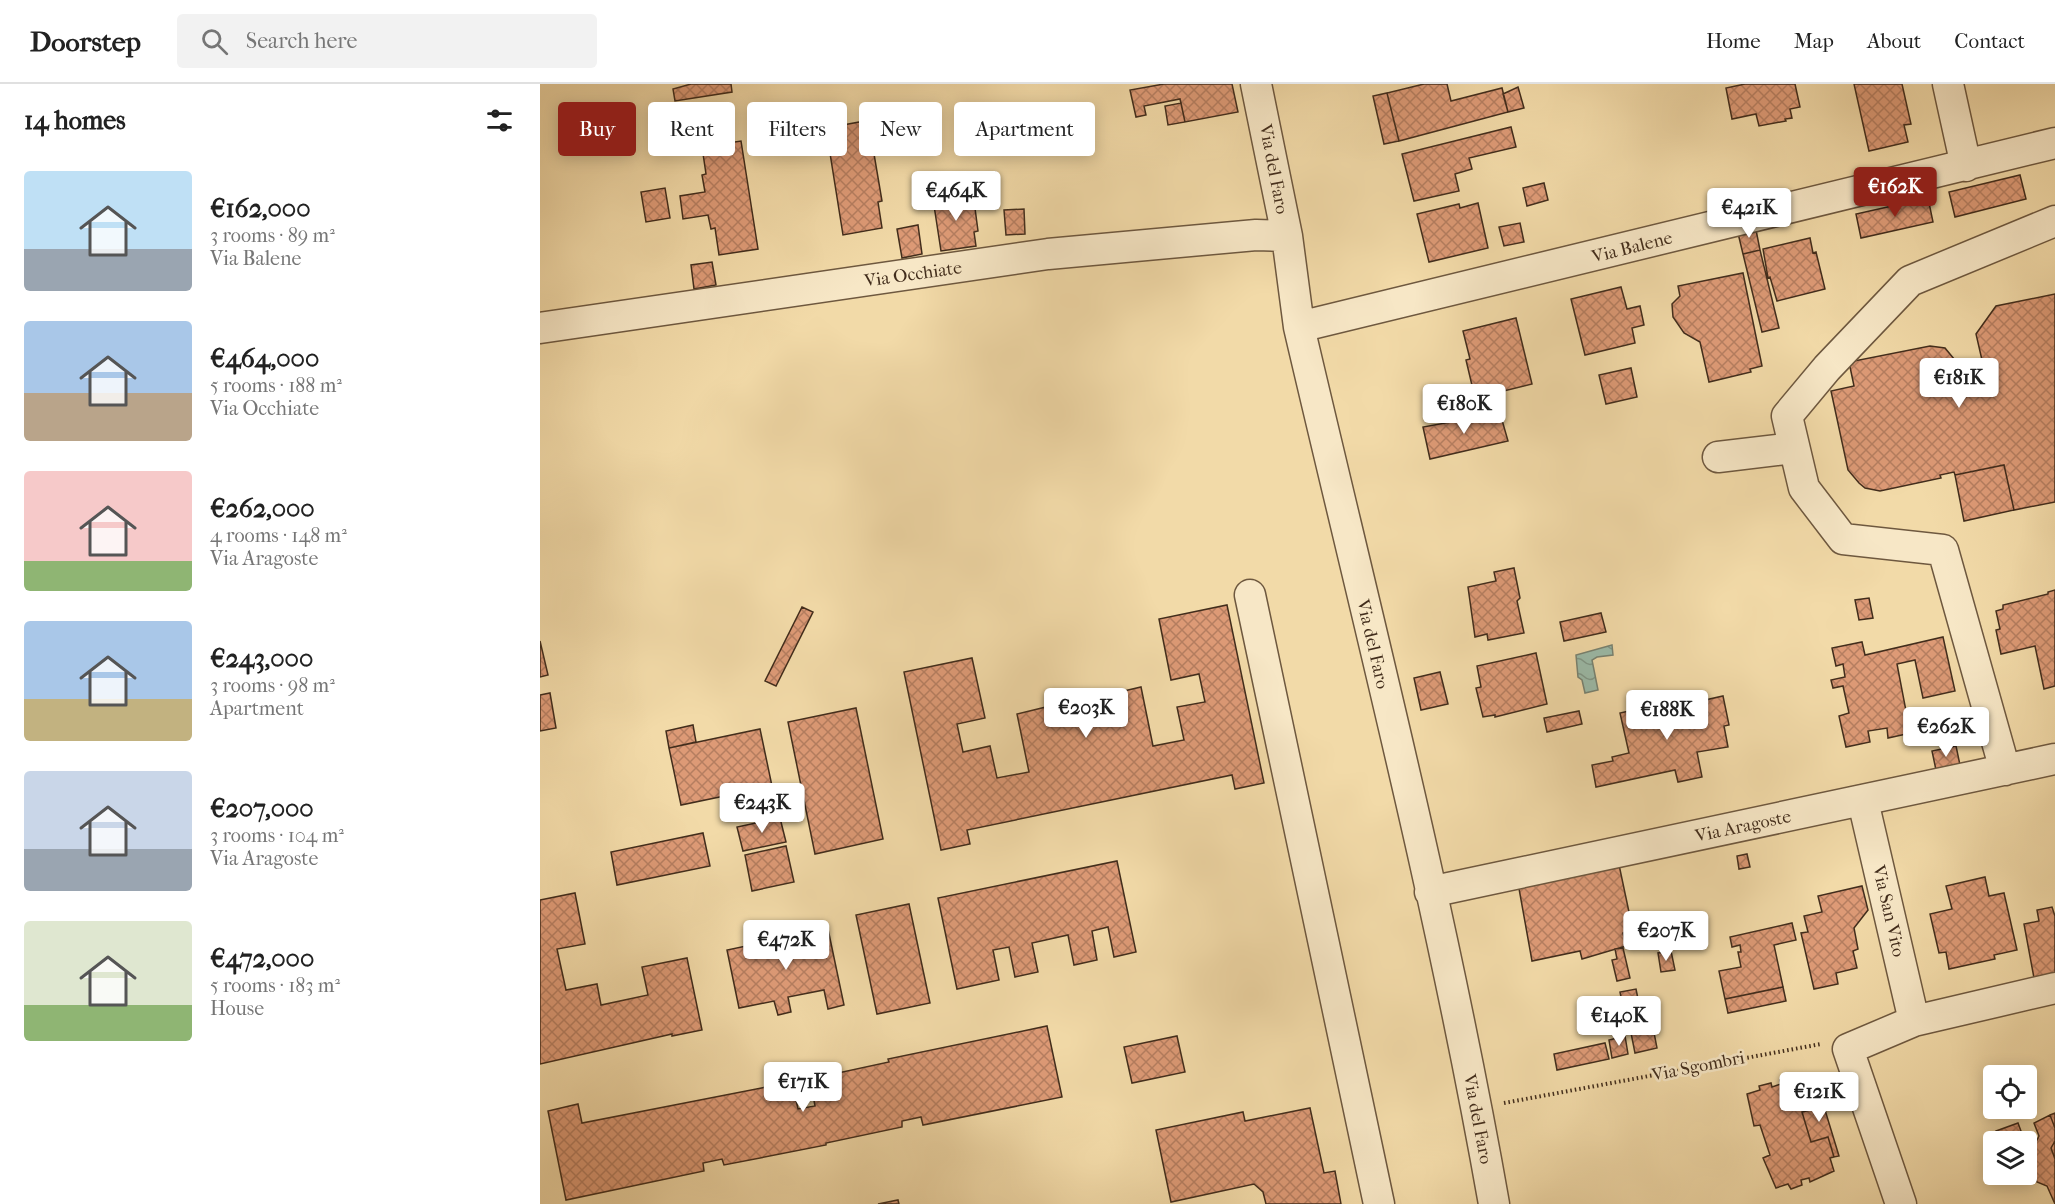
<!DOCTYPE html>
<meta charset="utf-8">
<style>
body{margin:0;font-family:"IM FELL French Canon",serif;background:#f2f2f2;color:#222;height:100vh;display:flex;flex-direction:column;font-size:22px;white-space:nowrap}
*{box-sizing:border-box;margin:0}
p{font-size:20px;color:#767676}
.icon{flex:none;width:33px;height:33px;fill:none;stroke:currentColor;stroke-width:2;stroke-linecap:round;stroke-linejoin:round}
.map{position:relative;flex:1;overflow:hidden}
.sheet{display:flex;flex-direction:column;background:#fff;width:540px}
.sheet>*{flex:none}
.hud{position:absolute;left:18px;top:18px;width:570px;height:54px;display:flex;gap:12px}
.fabs{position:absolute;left:1443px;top:981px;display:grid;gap:12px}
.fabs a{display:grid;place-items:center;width:54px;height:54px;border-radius:6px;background:#fff;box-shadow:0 3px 15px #0003;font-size:30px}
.price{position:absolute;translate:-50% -51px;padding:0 14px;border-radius:6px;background:#fff;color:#222;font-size:20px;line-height:39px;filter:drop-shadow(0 2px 3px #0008)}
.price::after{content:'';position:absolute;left:50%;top:36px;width:18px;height:14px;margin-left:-9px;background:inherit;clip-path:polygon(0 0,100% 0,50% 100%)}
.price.current{background:#8f2418;color:#fff}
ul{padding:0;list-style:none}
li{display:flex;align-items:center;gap:18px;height:150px;padding:0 24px}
li span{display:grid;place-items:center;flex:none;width:168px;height:120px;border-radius:6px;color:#555}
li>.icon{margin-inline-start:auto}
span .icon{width:72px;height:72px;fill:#fffc;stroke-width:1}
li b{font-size:26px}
h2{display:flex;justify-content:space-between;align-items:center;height:72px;padding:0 24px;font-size:26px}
.tag{padding:0 21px;border-radius:6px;background:#fff;box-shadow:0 3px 15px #0003;font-size:21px;line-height:54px}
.tag.current{background:#8f2418;color:#fff}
header{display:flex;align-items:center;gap:36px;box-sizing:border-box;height:84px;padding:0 30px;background:#fff;border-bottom:2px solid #e0e0e0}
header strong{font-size:28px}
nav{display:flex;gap:33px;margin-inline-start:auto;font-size:21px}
.search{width:420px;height:54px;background:#f2f2f2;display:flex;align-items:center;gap:15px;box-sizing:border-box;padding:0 21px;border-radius:6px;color:#767676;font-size:22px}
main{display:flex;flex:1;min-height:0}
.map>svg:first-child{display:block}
.water{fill:url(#water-waves);stroke:#778271;stroke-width:1.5}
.building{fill:url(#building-cross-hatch);stroke:#422d1c;stroke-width:1.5}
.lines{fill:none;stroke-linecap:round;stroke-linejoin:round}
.minor-casing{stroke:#6e583f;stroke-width:33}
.path{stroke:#422d1c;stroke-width:4;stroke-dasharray:1.5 3;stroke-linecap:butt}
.minor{stroke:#f7e7c6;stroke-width:30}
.labels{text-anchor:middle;stroke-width:5;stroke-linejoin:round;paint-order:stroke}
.street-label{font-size:18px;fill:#422d1c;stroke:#f7e7c6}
</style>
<header>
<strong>Doorstep</strong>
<div class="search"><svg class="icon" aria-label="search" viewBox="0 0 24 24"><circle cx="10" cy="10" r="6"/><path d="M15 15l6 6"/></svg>Search here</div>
<nav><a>Home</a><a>Map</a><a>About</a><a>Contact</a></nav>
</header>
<main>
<section class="sheet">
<h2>14 homes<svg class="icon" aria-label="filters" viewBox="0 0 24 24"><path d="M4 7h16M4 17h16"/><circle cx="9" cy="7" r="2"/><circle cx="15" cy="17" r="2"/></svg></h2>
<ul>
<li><span style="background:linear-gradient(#bfe0f5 65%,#9aa5b1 0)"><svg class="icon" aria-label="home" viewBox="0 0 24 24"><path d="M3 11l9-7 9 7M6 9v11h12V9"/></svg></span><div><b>€162,000</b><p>3 rooms · 89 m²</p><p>Via Balene</p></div></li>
<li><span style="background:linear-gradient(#a9c7e8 60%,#b9a48a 0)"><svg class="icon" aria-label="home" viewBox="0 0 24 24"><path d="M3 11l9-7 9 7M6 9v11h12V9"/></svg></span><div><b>€464,000</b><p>5 rooms · 188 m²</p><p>Via Occhiate</p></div></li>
<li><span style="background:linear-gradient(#f6c9c9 75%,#8fb573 0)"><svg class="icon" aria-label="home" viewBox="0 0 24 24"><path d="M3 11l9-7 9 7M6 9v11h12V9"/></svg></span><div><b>€262,000</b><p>4 rooms · 148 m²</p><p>Via Aragoste</p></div></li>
<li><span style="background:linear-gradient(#a9c7e8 65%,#c2b280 0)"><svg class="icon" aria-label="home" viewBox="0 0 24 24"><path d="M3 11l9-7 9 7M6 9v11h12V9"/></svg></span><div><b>€243,000</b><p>3 rooms · 98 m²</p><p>Apartment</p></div></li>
<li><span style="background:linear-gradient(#c9d6e8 65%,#9aa5b1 0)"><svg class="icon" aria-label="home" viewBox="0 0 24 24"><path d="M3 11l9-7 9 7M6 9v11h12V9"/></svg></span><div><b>€207,000</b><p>3 rooms · 104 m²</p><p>Via Aragoste</p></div></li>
<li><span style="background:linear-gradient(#dfe7d0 70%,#8fb573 0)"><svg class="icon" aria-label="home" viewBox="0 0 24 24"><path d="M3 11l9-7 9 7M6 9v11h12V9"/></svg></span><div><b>€472,000</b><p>5 rooms · 183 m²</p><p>House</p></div></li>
</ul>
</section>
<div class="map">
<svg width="1515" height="1120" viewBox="0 0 1515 1120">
<defs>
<pattern id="water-waves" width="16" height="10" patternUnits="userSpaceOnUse" patternTransform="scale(1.5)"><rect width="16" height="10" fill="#9bbba9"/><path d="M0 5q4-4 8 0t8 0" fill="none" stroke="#809889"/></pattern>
<pattern id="building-cross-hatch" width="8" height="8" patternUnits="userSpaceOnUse" patternTransform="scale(1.5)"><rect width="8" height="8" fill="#dd9a76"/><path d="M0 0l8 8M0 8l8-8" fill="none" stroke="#b57e60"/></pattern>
</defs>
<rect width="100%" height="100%" fill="#f2daa8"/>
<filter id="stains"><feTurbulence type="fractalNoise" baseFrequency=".00333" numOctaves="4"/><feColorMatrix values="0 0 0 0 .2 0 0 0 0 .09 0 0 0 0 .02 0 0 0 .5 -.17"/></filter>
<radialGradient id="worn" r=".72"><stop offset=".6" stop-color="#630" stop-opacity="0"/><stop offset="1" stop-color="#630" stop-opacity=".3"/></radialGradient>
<path class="water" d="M1072,561L1073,571L1057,573L1052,576L1058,606L1045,609L1042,596L1038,593L1036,571Z"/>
<path class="building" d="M151,0H191L192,8L135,17L133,5Z
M624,0H692L698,28L645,38L640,15L604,22L606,31L596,33L590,6Z
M884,0H907L911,17L962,4L968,28L859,57L847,9Z
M1205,0H1255L1260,23L1250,25L1252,34L1245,35L1246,37L1219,42L1216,30L1192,35L1186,4Z
M1314,0H1362L1371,40L1364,41L1368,58L1329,67Z
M978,3L984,24L968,28L963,10Z
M847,9L859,57L844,60L833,12Z
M641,19L645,38L628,41L625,22Z
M325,37L328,64H333L342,117L338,118L342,144L303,151L286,44Z
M971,43L976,63L929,74L932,85L915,90L919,107L874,117L862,70Z
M201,57L218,165L179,171L175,144L171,145L168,131L143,135L140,112L165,108L162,91L166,90L162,63Z
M439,88H455L456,108H440Z
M1480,91L1486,115L1415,133L1409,108Z
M1004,99L1008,116L987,122L983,104Z
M125,104L130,134L106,138L101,108Z
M433,109L438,147L434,148L436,162L401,167L393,115Z
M1388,114L1393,138L1321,154L1316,130Z
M938,119L948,164L889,178L877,130L919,120L920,124Z
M484,125L485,150L466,151L464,126Z
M980,139L984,158L964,162L959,143Z
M378,141L382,170L362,174L357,145Z
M1215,141L1220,166L1203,170L1197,145Z
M1270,154L1273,169L1276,168L1285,205L1237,217L1230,193L1228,194L1223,165Z
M1220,166L1239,244L1222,248L1203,170Z
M172,178L176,201L154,205L151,181Z
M1203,189L1222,282L1210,285L1211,288L1169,298L1160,258L1144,249L1133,233L1132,220L1140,212L1138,202Z
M1081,203L1087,225L1100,222L1104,241L1092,244L1095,259L1045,271L1031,215Z
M1515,210V418L1474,426L1464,381L1415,391L1414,388L1400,391L1401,394L1340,407L1325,404L1319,399L1308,386L1291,307L1314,302L1309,278L1390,262L1405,264L1419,281L1442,276L1436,250L1456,222Z
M976,234L992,300L935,314L926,276L930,275L923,247Z
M1091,284L1097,313L1066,320L1059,291Z
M960,329L968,357L890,375L883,343Z
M1464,381L1474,426L1424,437L1415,391Z
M974,484L980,514L977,517L984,549L948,556L947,550L935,553L928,503L956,497L954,488Z
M1515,506V602L1504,605L1495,562L1461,570L1456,546L1460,545L1456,527L1463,525V521L1508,510V508Z
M1329,514L1333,534L1319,536L1315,516Z
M687,521L724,699L695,705L692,691L427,746L430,760L401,766L364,588L432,574L445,634L417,640L423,668L450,662L457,694L489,688L477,630L506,623L509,638L574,625L571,610L601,603L613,662L644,656L637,623L665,618L659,590L631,596L619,535Z
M262,523L273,528L236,602L225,597Z
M1061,529L1066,548L1024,557L1020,538Z
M1403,553L1415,607L1383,614L1375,576L1357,580L1366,627L1370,628L1372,638L1369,641L1371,649L1348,654L1347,644L1328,647L1330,658L1306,663L1299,632L1309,629L1303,602L1293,604L1291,596L1305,593L1303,580L1296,582L1292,564L1322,558L1325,571Z
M0,557L8,591L0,593Z
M996,569L1007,620L955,633V631L943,633L936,604L941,603L937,582Z
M900,588L908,620L881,626L874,594Z
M10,609L16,644L0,647V611Z
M1183,612L1189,641L1184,642L1188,663L1157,668L1162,693L1138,698L1135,686L1056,703L1052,681L1073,677L1072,673L1089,669L1080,629L1133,617L1134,623Z
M316,624L343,755L275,770L248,638Z
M1039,627L1042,640L1007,648L1004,634Z
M153,641L156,658L129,664L126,647Z
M220,645L232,702L141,721L129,664Z
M1416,662L1420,681L1396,686L1392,667Z
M240,734L246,758L203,767L197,743Z
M163,749L170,782L77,801L71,768Z
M246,762L254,798L212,807L205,771Z
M1207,770L1210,783L1199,785L1197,772Z
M1078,776L1093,847L1083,849L1086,862L1042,875L1040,867L992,877L978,799Z
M577,777L596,868L574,873L568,843L552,847L557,876L534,881L528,851L492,859L498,888L475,893L469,863L453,866L459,896L417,905L398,814Z
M1445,793L1449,812L1464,809L1477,866L1454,871L1455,875L1409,885L1406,868L1399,869L1390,830L1412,825L1406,802Z
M1322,802L1328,826L1314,844L1318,865L1313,867L1317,884L1296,889L1298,900L1274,905L1261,849L1268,848L1264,832L1282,828L1278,812Z
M35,809L45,860L17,865L26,906L57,900L61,921L108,911L102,883L147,874L162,946L132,952V950L0,980V816Z
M369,820L390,919L337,930L316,831Z
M1512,823L1515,832V889L1494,894L1484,840L1499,837L1497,826Z
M1252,839L1256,856L1234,861L1243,903L1185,915L1179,887L1201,883L1198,868H1201L1200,861L1192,863L1190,853Z
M288,845L304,921L288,925L284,906L248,913L251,928L238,931L234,917L199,924L187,866Z
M1083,864L1090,894L1077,897L1072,876L1077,875L1075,865Z
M1131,867L1135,886L1121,888L1118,869Z
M1243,903L1246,917L1188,929L1185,915Z
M1096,905L1100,925L1109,923L1117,964L1095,969L1091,949L1103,947L1098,925L1084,928L1080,908Z
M507,942L522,1013L383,1041L381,1033L362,1037V1043L286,1059V1061L184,1081L182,1075L163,1079L164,1087L26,1116L8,1027L38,1020L42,1039L252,998L258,1025L275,1022L270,995L349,978L348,975Z
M637,952L645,988L592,999L584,963Z
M1085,952L1088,970L1072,974L1069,956Z
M1065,959L1069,975L1017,986L1014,970Z
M1251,992L1253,997L1266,993L1270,1005L1273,1004L1278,1024L1262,1028L1271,1058L1288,1053L1294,1073L1290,1074L1294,1087L1270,1098L1269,1094L1261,1096L1262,1101L1251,1105L1248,1100L1236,1104L1223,1074L1230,1071L1220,1041L1214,1042L1207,1010L1220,1006L1219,1002L1231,999L1232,1003L1241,1000L1240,996Z
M1278,1003L1299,1072L1294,1073L1288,1053L1271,1058L1262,1028L1278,1024L1273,1004Z
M770,1024L784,1089L795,1087L801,1120H726L723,1108L714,1100L631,1118L616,1046L703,1028L705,1037Z
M1515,1029V1044L1510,1031Z
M1510,1031L1515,1044V1057L1511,1064L1515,1075V1120L1507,1102L1497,1098L1489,1072L1499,1052L1494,1039Z
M1478,1039L1485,1058H1460L1456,1047Z
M1515,1057V1075L1511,1064Z
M358,1116L359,1120H338Z"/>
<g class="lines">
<defs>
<path id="minor" d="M716,0L747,152L759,243C827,534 902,825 954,1120
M1408,0L1426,82
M759,243L1515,59
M0,244L508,170L716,151L747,152
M1178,373L1254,364
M710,511L839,1120
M1465,686L1403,466L1303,455L1264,404L1247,332L1287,284L1370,197L1515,137
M1323,717L1374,937
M890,808L1515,675
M1361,1120L1308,965L1374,937L1515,904"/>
</defs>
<use href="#minor" class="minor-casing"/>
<path class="path" d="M964,1019L1281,960"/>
<use href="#minor" class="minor"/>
</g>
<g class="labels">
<g class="street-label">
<text transform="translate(734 85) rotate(79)" y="6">Via del Faro</text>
<text transform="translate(1092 163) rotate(-14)" y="6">Via Balene</text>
<text transform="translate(373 190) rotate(-8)" y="6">Via Occhiate</text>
<text transform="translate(833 560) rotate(77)" y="6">Via del Faro</text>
<text transform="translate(1203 742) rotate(-12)" y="6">Via Aragoste</text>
<text transform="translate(1349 827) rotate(77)" y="6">Via San Vito</text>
<text transform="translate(1158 982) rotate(-11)" y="6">Via Sgombri</text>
<text transform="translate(938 1035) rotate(79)" y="6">Via del Faro</text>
</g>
</g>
<rect width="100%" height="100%" filter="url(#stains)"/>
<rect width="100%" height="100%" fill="url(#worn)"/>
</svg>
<div class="fabs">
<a><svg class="icon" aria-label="locate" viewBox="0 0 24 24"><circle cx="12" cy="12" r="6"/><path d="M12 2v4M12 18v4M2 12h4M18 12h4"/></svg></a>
<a><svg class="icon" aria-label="layers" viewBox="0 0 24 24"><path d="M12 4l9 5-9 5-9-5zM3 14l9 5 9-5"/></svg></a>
</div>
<b class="price current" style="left:1355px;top:134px">€162K</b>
<b class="price" style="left:416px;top:138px">€464K</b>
<b class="price" style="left:1209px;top:155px">€421K</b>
<b class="price" style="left:1419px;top:325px">€181K</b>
<b class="price" style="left:924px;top:351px">€180K</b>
<b class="price" style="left:546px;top:655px">€203K</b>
<b class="price" style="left:1127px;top:657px">€188K</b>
<b class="price" style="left:1406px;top:674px">€262K</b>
<b class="price" style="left:222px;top:750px">€243K</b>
<b class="price" style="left:1126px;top:878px">€207K</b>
<b class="price" style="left:246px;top:887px">€472K</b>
<b class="price" style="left:1079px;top:963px">€140K</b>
<b class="price" style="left:263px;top:1029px">€171K</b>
<b class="price" style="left:1279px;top:1039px">€121K</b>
<div class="hud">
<a class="tag current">Buy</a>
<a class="tag">Rent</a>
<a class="tag">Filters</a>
<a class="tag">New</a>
<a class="tag">Apartment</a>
</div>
</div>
</main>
